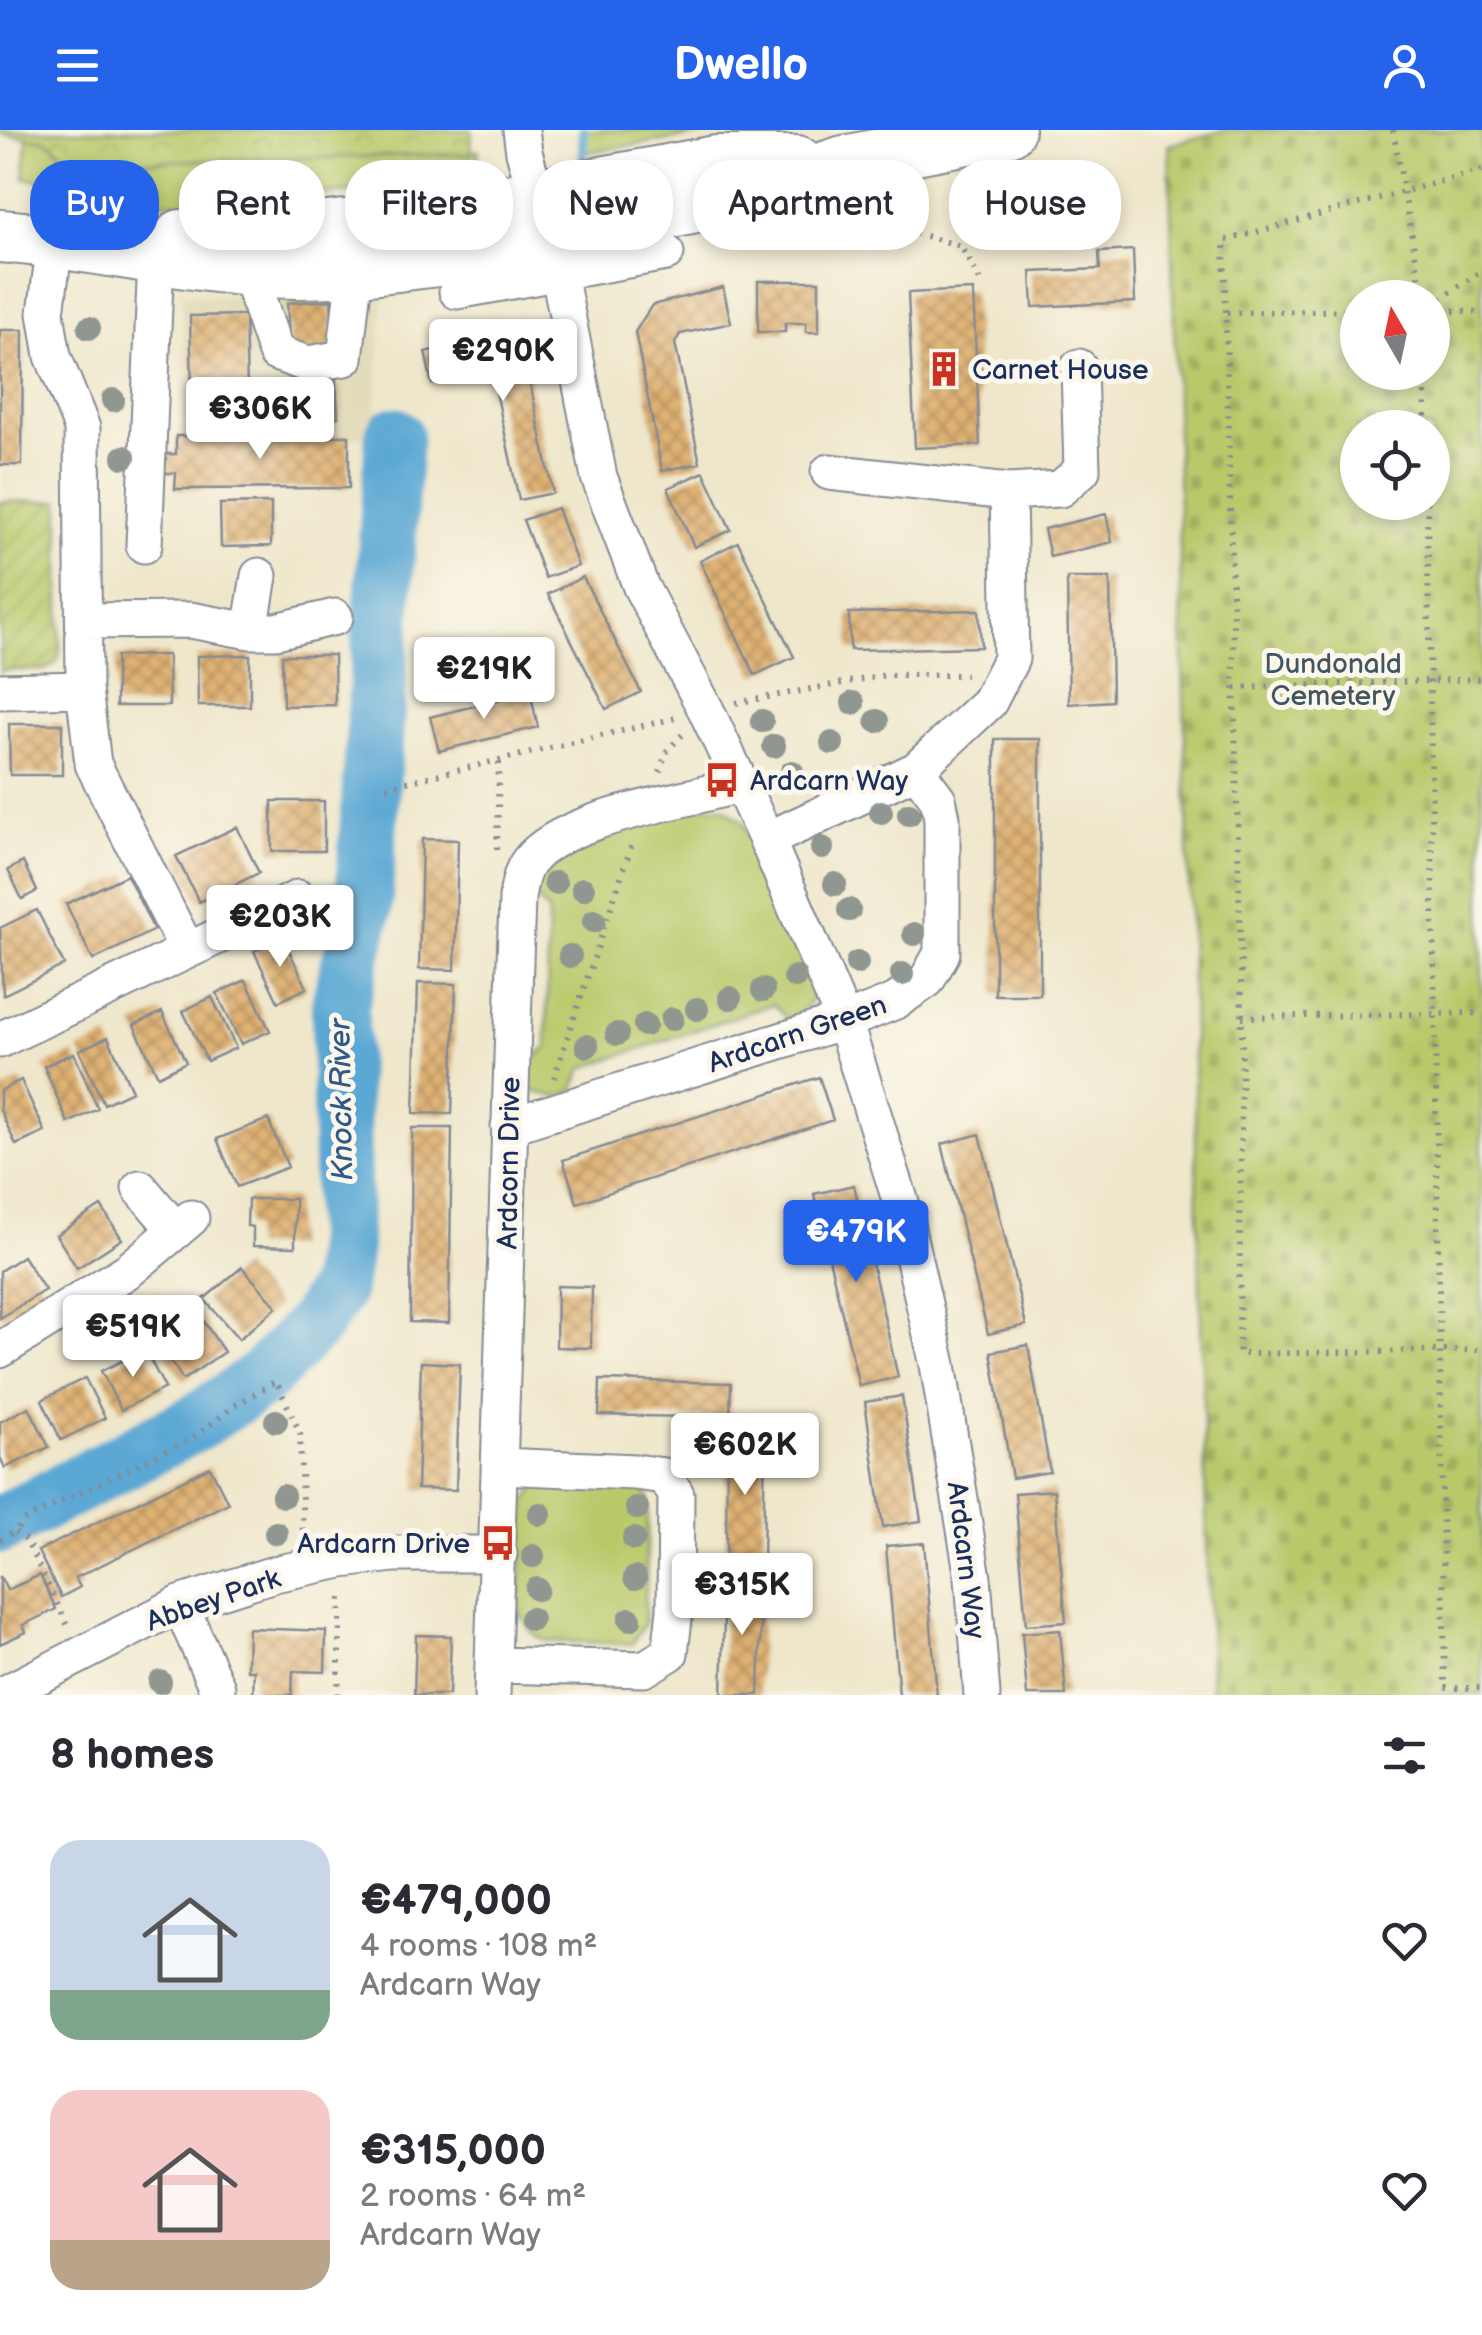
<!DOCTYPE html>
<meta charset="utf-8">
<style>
body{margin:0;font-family:"Balsamiq Sans",sans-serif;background:#f2f2f3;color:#2b2b33;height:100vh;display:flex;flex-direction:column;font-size:38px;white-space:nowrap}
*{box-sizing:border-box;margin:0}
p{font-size:32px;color:#7c7c81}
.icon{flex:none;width:55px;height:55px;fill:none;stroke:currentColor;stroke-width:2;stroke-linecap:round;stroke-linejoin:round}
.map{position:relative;height:1565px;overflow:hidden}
.side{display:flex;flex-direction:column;background:#fff;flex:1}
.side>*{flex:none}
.banner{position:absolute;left:30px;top:30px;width:1422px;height:90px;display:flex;gap:20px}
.needle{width:65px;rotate:351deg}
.tools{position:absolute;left:1340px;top:150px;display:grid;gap:20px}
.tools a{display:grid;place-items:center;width:110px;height:110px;border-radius:50%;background:#fff;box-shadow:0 5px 15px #0003;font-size:50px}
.price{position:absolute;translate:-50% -85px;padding:0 22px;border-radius:10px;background:#fff;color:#222;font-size:32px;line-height:65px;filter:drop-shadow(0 2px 5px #0008)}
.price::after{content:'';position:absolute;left:50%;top:60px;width:30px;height:22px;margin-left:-15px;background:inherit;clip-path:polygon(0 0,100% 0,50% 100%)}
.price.current{background:#2563eb;color:#fff}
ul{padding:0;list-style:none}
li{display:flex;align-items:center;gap:30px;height:250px;padding:0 50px}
li span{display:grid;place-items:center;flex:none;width:280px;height:200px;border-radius:30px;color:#555}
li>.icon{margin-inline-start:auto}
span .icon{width:120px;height:120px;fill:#fffc;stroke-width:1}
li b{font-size:42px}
h2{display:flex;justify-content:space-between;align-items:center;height:120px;padding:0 50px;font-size:42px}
.pill{padding:0 35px;border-radius:40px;background:#fff;box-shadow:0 5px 15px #0003;font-size:35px;line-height:90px}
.pill.current{background:#2563eb;color:#fff}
header{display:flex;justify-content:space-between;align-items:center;height:130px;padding:0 50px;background:#2563eb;color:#fff;font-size:45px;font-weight:700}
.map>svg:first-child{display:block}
.built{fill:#e2dcba}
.grass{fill:#b9c96b;stroke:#6a7c64;stroke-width:2.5}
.cemetery{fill:url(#cemetery-stones);stroke:#6a7c64;stroke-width:2.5;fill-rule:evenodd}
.park{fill:url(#park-crowns);stroke:#6a7c64;stroke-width:2.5}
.garden{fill:url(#garden-furrows);stroke:#6a7c64;stroke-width:2.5}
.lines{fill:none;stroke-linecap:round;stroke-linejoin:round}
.stream{stroke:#5ba8d4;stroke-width:10}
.river{stroke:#5ba8d4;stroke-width:58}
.building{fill:url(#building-cross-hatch)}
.minor-casing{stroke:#858b94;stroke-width:39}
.highway-casing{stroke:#858b94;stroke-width:56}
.path{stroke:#858b94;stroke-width:6;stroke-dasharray:2.5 8;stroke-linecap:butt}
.minor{stroke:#fff;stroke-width:35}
.highway{stroke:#fff;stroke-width:52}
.tree{fill:#909791}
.labels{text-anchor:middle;stroke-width:10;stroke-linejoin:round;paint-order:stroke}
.poi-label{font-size:28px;fill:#1b2f5e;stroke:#fbf7ec;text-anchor:start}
.park-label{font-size:28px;fill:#425661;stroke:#fbf7ec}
.street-label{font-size:28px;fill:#1b2f5e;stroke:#fbf7ec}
.water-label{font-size:30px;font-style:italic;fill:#315987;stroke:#fbf7ec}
</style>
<header><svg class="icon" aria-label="menu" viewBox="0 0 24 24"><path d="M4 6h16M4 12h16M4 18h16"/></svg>Dwello<svg class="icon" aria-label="person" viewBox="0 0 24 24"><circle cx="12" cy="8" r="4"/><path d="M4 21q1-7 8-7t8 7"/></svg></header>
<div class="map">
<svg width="1482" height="1565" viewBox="0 0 1482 1565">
<defs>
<pattern id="cemetery-stones" width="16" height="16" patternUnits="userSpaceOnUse" patternTransform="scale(2.5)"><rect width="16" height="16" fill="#b9c96b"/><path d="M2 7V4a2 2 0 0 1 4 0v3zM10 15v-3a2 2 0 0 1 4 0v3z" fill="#9ead5f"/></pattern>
<pattern id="park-crowns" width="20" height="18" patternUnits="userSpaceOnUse" patternTransform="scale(2.5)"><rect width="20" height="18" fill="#b9c96b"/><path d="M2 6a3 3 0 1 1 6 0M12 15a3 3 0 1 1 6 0" fill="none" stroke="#9ead5f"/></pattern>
<pattern id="garden-furrows" width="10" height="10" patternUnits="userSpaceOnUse" patternTransform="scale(2.5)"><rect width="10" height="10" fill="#b9c96b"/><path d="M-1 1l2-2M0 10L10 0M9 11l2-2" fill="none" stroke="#9ead5f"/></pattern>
<pattern id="building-cross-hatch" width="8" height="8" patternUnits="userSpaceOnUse" patternTransform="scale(2.5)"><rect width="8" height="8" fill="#e0b273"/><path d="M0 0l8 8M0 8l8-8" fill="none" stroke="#b59162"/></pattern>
</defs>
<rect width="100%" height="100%" fill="#fbf7ec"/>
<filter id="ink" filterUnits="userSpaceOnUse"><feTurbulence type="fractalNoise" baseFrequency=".01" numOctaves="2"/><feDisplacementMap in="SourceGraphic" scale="20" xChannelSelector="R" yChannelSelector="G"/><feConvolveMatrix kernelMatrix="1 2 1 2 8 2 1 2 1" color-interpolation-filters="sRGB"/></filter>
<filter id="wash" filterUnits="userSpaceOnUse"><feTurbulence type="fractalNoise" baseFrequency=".0048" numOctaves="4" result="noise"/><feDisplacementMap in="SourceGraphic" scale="40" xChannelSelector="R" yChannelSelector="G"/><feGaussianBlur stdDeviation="2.25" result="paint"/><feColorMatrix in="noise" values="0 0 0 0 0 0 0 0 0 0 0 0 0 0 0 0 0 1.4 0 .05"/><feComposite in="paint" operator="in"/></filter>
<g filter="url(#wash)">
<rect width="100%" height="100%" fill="#efe7cb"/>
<path class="built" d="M182,165L383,169L374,307L184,306Z"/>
<path class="grass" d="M582,0H732L583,23Z
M27,7L47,10L74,33L469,24L478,20L479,29L457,48L409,57L189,76L24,48Z
M705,675L724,678L743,692L812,850L814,867L792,894L773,874L583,938L573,961L557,967L534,962L522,945L527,932L547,918L548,781L529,762L542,731L564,712Z
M542,1349L638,1354L648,1366L645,1493L632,1514L547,1511L533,1504L519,1482L525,1372Z"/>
<path class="cemetery" d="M1225,0H1482V1565H1211L1169,15ZM1358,168H1432V242H1358ZM1358,298H1432V372H1358Z"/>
<path class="park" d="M0,0H472L471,24L74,33L47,10L0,4Z"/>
<path class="garden" d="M60,371V522L56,533L44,540H1L0,548V372Z"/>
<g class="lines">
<path class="stream" d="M583,0V31"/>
<path class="river" d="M0,1395L199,1291L261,1249L313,1195L337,1159L343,1116L340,875L363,781L394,306"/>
</g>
<g id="blocks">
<path class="building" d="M1133,120L1135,172L1033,177L1031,142L1100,139L1099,122Z
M758,151H819V202H806V193H785V202H758Z
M723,157L731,193L680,204L675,213L700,333L662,341L635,202L652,175Z
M973,160L980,315L915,318L908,163Z
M331,170L338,287L294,290L287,173Z
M245,185L248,297L193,298L190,186Z
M0,200H23L22,335H0Z
M495,206L524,224L553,363L519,370L494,252L480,243L432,254L425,222Z
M176,306H349V358L175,359L176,343H164L165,324H176Z
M704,342L731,400L694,417L668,358Z
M271,373V416L221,417L220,374Z
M557,378L578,436L545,448L523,390Z
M1106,384L1112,412L1050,427L1044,399Z
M738,412L794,527L755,545L700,431Z
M583,447L641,562L606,579L548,464Z
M1067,448H1110L1112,571L1069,574Z
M979,480L981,517L850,520L849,483Z
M168,525L169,576H116V526Z
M250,525V576H198L197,526Z
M282,525H334L335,575L283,576Z
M530,562L538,597L439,621L430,587Z
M9,594H62V645H10Z
M995,609H1040V865H995Z
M272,671H324V721H272Z
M237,697L259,743L199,772L176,726Z
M422,709L458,710L455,840L419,839Z
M23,732L37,761L22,769L8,740Z
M127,745L154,800L93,830L66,774Z
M37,780L64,835L3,865L0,798Z
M283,808L307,858L278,872L254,821Z
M246,850L270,901L241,914L217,863Z
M418,853L456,854L452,984L414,983Z
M212,867L236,918L207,931L183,881Z
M162,882L186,932L158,946L134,895Z
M108,907L132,961L104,974L79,920Z
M74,923L98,979L68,993L44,936Z
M819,947L833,990L577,1073L563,1030Z
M21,950L45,1002L16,1015L0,980V961Z
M268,989L288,1037L237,1057L217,1009Z
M412,998H452L449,1193L410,1192Z
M980,1004L1026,1195L988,1204L942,1014Z
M854,1055L898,1247L859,1256L814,1064Z
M248,1069H295V1117L253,1116V1097L247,1096Z
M101,1076L122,1109L77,1138L56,1105Z
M23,1126L45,1160L0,1188V1141Z
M242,1137L277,1177L239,1209L204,1169Z
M557,1156L592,1157L591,1218L556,1217Z
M195,1178L224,1222L183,1250L154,1205Z
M1028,1215L1050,1342L1012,1348L991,1222Z
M145,1220L165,1258L121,1280L101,1241Z
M421,1232L460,1234L456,1360L417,1359Z
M85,1248L105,1288L61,1310L42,1270Z
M600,1250L731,1253L730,1288L599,1285Z
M902,1266L921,1391L883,1397L865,1272Z
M29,1277L49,1317L5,1338L0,1327V1292Z
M727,1302L765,1303L763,1435H726Z
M210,1337L228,1373L75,1448L80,1457L61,1467L38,1421Z
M1054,1360L1066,1492L1026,1495L1015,1363Z
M924,1413L937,1565H899L886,1416Z
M40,1445L56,1479L23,1495L26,1502L0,1514V1446L7,1460Z
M725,1450L762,1451L759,1565H722Z
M248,1498L326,1501L325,1542L293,1541L292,1565H253L254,1540H247Z
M1060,1500L1066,1565H1027L1022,1503Z
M416,1505L451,1506L449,1565H414Z"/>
</g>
</g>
<g filter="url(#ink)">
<use href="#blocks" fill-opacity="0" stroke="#858b94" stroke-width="2.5"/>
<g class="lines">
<defs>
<path id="minor" d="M521,0L524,22L559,144L599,347L641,457L706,580L767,710L844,891L901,1073L938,1235L973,1448L982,1565
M55,112L46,183L53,226L82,298L84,559L93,634L187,820
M254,140L256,164L276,223L307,234L345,228L355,139
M457,161L666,123
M829,342L1008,362L1060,359L1082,340L1079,237
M144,415L156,128
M85,491L190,490L250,501H276L335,487
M250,501L259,446
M0,561L84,559
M767,710L916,640L989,572L1011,529L1008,362
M0,910L298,768
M509,996L856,887L896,871L927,850L942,823V688L938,669L916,640
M140,1058L176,1101
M0,1220L129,1140L191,1088
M180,1474L217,1558
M493,1535L644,1539L670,1523L675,1480L676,1364L664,1346L635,1342L501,1336
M2,1565L180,1474L274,1444L342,1430L394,1424H499
M492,1565L517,768C519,755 521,741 529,731C565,685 686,672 741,654"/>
<path id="highway" d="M0,106C85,112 168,133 253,140C318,146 382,137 446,129L724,71L844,32L1008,0
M181,106L300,101L399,90L716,32H797"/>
</defs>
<use href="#minor" class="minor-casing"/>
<use href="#highway" class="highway-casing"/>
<path class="path" d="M1393,0L1423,168
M1482,40L1224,111L1242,887L1239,1224L1482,1220
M907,73L915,103L961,116L980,151
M1432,174L1482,141
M1432,180L1482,182
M1227,183L1358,180
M1425,242L1426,298
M1427,372L1445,1558H1482
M1235,558L1482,549
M736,573L886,545H966
M660,642L666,622L685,602
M386,657L676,588
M497,719L499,631
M1242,887L1482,883
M554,948L632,714
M15,1402L26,1410L68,1496
M0,1410L15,1402L23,1391L196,1306L234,1276L276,1251L300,1303L303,1407
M338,1565L341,1461"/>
<use href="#minor" class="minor"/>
<use href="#highway" class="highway"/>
</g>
<g class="tree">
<circle cx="105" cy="48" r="12"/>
<circle cx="238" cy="49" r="12"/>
<circle cx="273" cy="55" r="12"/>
<circle cx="89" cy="198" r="12"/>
<circle cx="113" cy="270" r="12"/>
<circle cx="124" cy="327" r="12"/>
<circle cx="853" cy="573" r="12"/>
<circle cx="762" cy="591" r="12"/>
<circle cx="877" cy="591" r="12"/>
<circle cx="832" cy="613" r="12"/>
<circle cx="774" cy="616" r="12"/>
<circle cx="792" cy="642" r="12"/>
<circle cx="881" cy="682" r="12"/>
<circle cx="909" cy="684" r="12"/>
<circle cx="822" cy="718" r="12"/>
<circle cx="555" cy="753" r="12"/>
<circle cx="835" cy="754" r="12"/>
<circle cx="583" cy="759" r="12"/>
<circle cx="849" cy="780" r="12"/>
<circle cx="594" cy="791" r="12"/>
<circle cx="914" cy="804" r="12"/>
<circle cx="570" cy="826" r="12"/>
<circle cx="857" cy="833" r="12"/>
<circle cx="902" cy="844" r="12"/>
<circle cx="795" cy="847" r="12"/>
<circle cx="763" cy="860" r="12"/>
<circle cx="730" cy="868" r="12"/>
<circle cx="697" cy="879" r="12"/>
<circle cx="672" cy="889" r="12"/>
<circle cx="645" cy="895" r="12"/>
<circle cx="617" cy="904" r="12"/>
<circle cx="587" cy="916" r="12"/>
<circle cx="276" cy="1291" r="12"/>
<circle cx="283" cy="1366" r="12"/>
<circle cx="637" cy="1378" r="12"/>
<circle cx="540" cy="1384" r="12"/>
<circle cx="276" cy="1403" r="12"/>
<circle cx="634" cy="1409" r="12"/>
<circle cx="533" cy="1426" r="12"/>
<circle cx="635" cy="1448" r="12"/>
<circle cx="537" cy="1459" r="12"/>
<circle cx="531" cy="1489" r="12"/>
<circle cx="630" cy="1489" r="12"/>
<circle cx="160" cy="1552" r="12"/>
</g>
</g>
<defs>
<symbol id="building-bare" viewBox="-9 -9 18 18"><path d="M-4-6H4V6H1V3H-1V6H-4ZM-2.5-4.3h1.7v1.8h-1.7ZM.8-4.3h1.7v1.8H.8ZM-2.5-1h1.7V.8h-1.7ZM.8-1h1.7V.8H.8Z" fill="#c8321e" stroke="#fbf7ec" stroke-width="2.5" paint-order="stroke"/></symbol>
<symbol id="bus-bare" viewBox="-9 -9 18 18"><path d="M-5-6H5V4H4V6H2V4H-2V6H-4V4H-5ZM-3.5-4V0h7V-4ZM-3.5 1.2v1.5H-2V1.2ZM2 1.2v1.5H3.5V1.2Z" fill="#c8321e" stroke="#fbf7ec" stroke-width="2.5" paint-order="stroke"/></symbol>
</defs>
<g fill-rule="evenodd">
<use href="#building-bare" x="919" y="214" width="50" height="50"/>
<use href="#bus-bare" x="697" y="625" width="50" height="50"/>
<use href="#bus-bare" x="473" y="1388" width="50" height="50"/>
</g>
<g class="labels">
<g class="poi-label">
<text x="972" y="249">Carnet House</text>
<text x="750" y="660">Ardcarn Way</text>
<text x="470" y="1423" text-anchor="end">Ardcarn Drive</text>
</g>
<g class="park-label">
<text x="1333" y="543">Dundonald<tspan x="1333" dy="32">Cemetery</tspan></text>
</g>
<g class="street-label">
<text transform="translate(797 903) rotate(-19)" y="10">Ardcarn Green</text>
<text transform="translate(508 1033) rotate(-89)" y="10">Ardcorn Drive</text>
<text transform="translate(967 1430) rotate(83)" y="10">Ardcarn Way</text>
<text transform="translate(213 1469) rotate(-19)" y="10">Abbey Park</text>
</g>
<g class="water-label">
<text transform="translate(341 970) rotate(-91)" y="10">Knock River</text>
</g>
</g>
</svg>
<div class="tools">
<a><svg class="needle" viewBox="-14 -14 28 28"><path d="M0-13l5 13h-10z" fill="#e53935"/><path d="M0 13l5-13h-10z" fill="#7c7c81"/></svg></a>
<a><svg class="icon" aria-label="locate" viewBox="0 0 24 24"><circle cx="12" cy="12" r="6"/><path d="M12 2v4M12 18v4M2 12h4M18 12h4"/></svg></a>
</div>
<b class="price" style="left:503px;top:274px">€290K</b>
<b class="price" style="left:260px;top:332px">€306K</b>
<b class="price" style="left:484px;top:592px">€219K</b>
<b class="price" style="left:280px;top:840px">€203K</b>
<b class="price current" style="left:856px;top:1155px">€479K</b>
<b class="price" style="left:133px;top:1250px">€519K</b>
<b class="price" style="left:745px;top:1368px">€602K</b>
<b class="price" style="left:742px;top:1508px">€315K</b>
<div class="banner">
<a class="pill current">Buy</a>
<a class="pill">Rent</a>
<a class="pill">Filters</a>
<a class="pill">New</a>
<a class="pill">Apartment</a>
<a class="pill">House</a>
</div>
</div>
<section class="side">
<h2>8 homes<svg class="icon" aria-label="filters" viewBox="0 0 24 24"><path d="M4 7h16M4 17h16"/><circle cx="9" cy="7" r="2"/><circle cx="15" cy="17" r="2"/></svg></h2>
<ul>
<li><span style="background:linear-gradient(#c9d6e8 75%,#7fa58c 0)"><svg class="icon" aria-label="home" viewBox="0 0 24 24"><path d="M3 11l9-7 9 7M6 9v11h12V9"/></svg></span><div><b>€479,000</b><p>4 rooms · 108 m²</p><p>Ardcarn Way</p></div><svg class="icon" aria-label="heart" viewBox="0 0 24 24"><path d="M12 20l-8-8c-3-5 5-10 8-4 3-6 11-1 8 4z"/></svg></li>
<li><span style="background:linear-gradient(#f6c9c9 75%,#b9a48a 0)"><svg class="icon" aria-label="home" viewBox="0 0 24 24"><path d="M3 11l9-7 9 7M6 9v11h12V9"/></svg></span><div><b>€315,000</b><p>2 rooms · 64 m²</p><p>Ardcarn Way</p></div><svg class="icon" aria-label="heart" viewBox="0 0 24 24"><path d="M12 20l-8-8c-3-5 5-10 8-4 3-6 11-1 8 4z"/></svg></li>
</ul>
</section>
